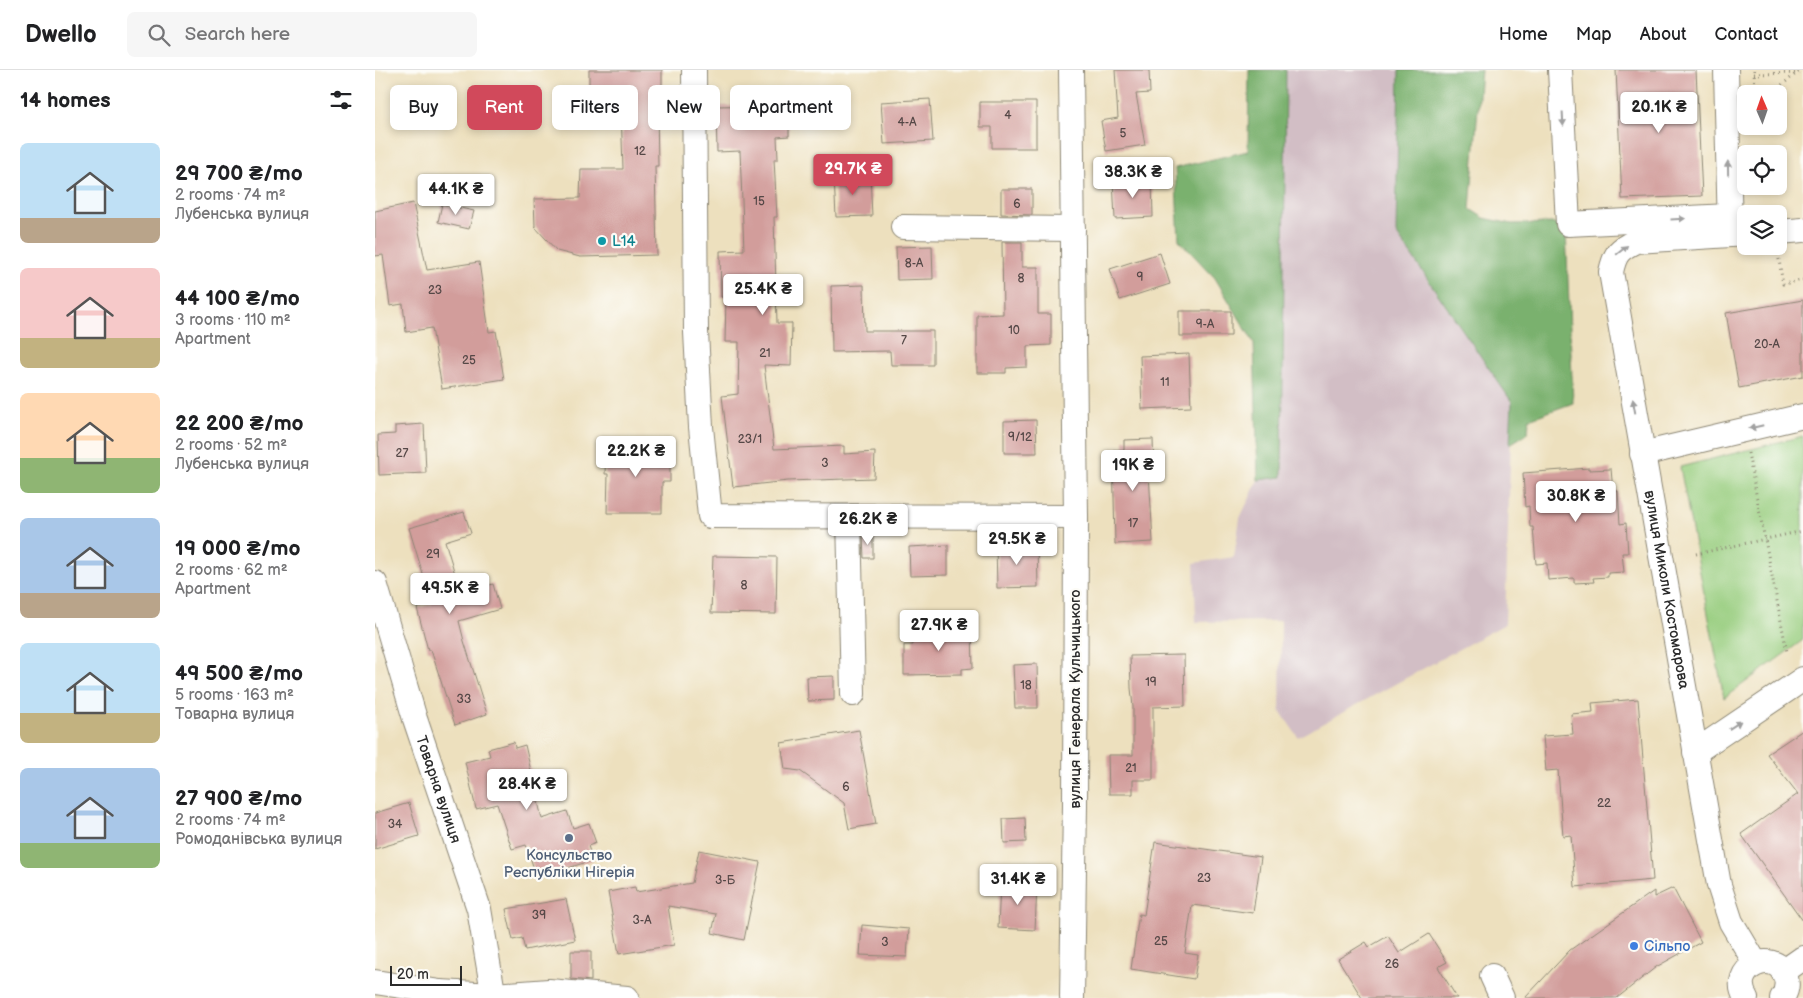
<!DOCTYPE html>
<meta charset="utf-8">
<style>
body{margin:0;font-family:"Balsamiq Sans",sans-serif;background:#f6f6f6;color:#202124;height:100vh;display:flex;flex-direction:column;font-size:19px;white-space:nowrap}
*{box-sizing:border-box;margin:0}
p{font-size:16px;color:#757577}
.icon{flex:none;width:28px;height:28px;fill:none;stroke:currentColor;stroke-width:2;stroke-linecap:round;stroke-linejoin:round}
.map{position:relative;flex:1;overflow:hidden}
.panel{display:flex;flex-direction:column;background:#fff;width:375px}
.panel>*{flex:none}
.guide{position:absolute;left:15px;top:15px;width:475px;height:45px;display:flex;gap:10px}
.needle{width:32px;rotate:358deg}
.fabs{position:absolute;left:1362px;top:15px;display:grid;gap:10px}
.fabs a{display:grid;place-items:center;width:50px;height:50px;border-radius:8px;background:#fff;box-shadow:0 2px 8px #0003;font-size:25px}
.scale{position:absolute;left:15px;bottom:12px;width:72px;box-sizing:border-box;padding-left:5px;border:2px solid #2b2b2b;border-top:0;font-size:14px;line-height:18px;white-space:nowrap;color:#2b2b2b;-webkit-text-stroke:4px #fdfcf7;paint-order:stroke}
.price{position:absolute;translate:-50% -42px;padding:0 11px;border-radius:5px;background:#fff;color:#222;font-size:16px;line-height:32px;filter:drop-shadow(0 1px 2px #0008)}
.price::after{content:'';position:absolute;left:50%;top:30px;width:15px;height:11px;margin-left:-8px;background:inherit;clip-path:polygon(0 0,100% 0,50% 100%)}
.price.on{background:#d1495b;color:#fff}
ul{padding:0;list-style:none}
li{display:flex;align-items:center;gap:15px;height:125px;padding:0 20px}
li span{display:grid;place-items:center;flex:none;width:140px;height:100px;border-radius:8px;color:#555}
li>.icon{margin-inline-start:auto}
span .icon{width:60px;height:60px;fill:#fffc;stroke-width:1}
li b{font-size:21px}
h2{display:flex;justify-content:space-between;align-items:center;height:60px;padding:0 20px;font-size:21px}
.tag{padding:0 18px;border-radius:8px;background:#fff;box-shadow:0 2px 8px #0003;font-size:18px;line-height:45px}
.tag.on{background:#d1495b;color:#fff}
header{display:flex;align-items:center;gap:30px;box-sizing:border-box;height:70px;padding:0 25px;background:#fff;border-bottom:1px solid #e0e0e0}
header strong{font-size:24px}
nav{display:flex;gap:28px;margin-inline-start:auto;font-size:18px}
.search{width:350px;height:45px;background:#f6f6f6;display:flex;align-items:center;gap:12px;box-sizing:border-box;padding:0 18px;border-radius:8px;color:#757577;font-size:19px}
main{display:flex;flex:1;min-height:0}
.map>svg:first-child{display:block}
.industrial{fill:#d2bec5}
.green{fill:#99ce80;stroke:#627c56}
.forest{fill:#7ab16e;stroke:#526e4c}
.building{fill:#d29d9b}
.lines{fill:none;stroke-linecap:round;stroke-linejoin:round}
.minor-casing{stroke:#8c8674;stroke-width:26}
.path{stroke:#8c8674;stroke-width:3;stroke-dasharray:1 4;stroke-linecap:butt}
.minor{stroke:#fff;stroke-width:24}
.oneway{fill:#a0a0a0}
.culture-dot{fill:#0f9aa8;stroke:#fdfcf7;stroke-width:2}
.service-dot{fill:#5c6f8a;stroke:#fdfcf7;stroke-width:2}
.shop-dot{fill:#3f7fe0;stroke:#fdfcf7;stroke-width:2}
.labels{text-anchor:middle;stroke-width:4.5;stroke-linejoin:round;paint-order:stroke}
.number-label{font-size:12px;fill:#554847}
.culture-label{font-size:15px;fill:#0d838f;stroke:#fdfcf7;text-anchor:start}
.street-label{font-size:15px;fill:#2b2b2b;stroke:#fdfcf7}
.service-label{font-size:15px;fill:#4e5e75;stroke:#fdfcf7}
.shop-label{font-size:15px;fill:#366cbe;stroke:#fdfcf7;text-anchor:start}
</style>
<header>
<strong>Dwello</strong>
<div class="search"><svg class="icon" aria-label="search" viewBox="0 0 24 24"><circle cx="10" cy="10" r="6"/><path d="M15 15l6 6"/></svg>Search here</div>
<nav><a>Home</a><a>Map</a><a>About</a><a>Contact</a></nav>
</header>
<main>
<section class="panel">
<h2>14 homes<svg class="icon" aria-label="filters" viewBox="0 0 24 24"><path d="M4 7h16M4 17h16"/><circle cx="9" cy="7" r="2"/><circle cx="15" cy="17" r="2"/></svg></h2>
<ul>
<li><span style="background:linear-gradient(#bfe0f5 75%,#b9a48a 0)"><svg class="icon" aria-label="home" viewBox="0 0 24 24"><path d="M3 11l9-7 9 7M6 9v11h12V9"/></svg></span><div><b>29 700 ₴/mo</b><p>2 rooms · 74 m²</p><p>Лубенська вулиця</p></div></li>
<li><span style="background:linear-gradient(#f6c9c9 70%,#c2b280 0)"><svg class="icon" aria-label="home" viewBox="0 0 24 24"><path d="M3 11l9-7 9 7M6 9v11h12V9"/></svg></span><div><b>44 100 ₴/mo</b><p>3 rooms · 110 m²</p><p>Apartment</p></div></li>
<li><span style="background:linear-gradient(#ffd9b3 65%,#8fb573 0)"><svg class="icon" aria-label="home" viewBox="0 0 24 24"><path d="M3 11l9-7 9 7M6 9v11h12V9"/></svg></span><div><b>22 200 ₴/mo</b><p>2 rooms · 52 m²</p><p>Лубенська вулиця</p></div></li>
<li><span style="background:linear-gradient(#a9c7e8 75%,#b9a48a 0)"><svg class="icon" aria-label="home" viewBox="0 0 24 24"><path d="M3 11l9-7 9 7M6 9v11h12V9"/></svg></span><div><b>19 000 ₴/mo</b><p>2 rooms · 62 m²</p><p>Apartment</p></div></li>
<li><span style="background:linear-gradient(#bfe0f5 70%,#c2b280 0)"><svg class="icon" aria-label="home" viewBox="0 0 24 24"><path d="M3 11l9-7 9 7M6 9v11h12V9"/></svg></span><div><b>49 500 ₴/mo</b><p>5 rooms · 163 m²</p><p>Товарна вулиця</p></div></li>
<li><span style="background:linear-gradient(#a9c7e8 75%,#8fb573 0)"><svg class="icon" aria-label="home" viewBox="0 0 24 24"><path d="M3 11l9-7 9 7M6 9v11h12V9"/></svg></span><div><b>27 900 ₴/mo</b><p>2 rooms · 74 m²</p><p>Ромоданівська вулиця</p></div></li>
</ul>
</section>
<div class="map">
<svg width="1428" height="928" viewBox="0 0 1428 928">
<rect width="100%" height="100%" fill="#fdfcf7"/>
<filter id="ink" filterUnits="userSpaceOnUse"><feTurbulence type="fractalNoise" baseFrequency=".02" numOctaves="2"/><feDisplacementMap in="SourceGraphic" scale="10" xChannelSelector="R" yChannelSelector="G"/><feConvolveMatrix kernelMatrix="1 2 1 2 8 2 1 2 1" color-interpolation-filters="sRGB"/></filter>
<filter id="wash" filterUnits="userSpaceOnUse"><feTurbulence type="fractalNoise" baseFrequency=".0096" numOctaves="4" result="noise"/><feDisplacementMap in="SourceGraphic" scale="20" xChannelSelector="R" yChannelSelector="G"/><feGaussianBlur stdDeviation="1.12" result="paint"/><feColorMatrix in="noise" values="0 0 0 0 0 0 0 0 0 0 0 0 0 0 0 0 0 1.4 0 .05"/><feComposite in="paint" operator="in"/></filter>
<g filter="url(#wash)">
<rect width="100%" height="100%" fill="#ede0be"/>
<path class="industrial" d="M911,0H1024L1021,163L1137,332L1130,554L923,667L905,641L906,551L821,552L819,493L859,487L865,448L883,410L907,407Z"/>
<path class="green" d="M1428,366V570L1349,628L1305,397Z"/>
<path class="forest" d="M874,0H911L907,407L883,410L879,273L840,208L804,170L800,98L873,81Z
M1024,0H1106L1095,139L1109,148L1137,154L1177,153L1191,160L1198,333L1154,349L1153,363L1135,374L1137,332L1021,163Z"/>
<g id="blocks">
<path class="building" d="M214,0H287V39H282L283,96H280L282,185L205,187L182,181L160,157L159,129L205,128L206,99H248L246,39H214Z
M740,0H774L775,23L761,24L770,75L731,81L726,51L743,48Z
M1241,0H1321L1327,126L1247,129Z
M555,29L558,71L509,74L506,32Z
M605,32H661V78H617V57H605Z
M402,35V48H414V66L402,67L403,89H399L402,147H399L402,253H417L416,296L389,295L399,379L469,376V384L500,382L499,408L413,411L358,417L347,326L363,324L364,272H350L351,227H346L345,181L369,180L365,81L342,82L341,36Z
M495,105L497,146L461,147L459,107Z
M777,109L778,147L740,149L738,110Z
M626,119H657V145L626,144Z
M38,133L52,200L104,192L114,262L121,261L129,309L67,319L57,258L31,262L28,234L15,236L8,185L0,186V141Z
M67,134L99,141L94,159L63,152Z
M627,172H647V197H663V244H676V275L652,276V297L631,298V303H602V245L628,244Z
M557,176L558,209L522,210L521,177Z
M785,183L795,214L745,230L735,199Z
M489,215L490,261H558V295H516L515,281L457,282L456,216Z
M1428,230V306L1364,318L1351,243Z
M804,241H856V266H804Z
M814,284L816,337L767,339L765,286Z
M661,350L662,383H629V351Z
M49,354L51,403L4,405L3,365L20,364V356Z
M778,369L779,403H774L778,472L740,474L738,380H749V370Z
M231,373H276V378H284V384H295V412H287V443H232L233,404H230Z
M1214,398V400L1236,399L1238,421H1243L1245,454L1251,453L1253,483H1247L1249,502L1233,503V507L1218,508L1219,512L1199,513V508L1173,510L1172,493L1161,494L1158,457H1155L1154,436L1150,437L1148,403Z
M89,442L96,463L70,471L86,524L118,514L125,539L84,551L89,571L112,644L80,655L56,580H53L42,538L57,534L34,458Z
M488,465H498V488H489Z
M662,474L663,517L622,518L621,475Z
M573,475V505L535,506L534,477Z
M338,486L402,487L401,544L336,543Z
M538,559H597L598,598L587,599V604L529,605V575H538Z
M809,585L810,636L778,637V710H758V724H734L733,685H758V637L756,618L755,586Z
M662,594L663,638H640L638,595Z
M459,606V630L433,631L432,607Z
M1263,629L1278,810L1200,817L1196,765L1188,766L1183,700L1171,701L1168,666L1198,664L1196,644L1218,642L1217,633Z
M484,660L501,754L474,759L469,733L425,701L410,699L406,673Z
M1428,660V851L1366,764L1423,724L1392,684Z
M139,672L140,678L150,675L167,749L192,741L198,758L214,753L221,773L213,776L218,790L162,808L151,775L137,779L122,734L101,739L90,692L115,686L113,679Z
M34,733L44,766L0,779V743Z
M650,748L651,772L629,773L628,749Z
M780,772L886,787L878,843L817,835L810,883L823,885L819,909L756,899L764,844L769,845Z
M324,780L385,792L369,870L337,863L341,844L293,836L299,875L244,884L233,822L260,817L261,822L317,813Z
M625,813L662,815L660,860L623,858Z
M1298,818L1326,872L1281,897L1242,928H1150L1195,880L1279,821V827Z
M191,829L200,870L150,880L147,868L138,870L131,839Z
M487,855L534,859L532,887L485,885Z
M1054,864L1072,892L1063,897L1082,928H987L963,889L991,872L994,877L1013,866L1024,883Z
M196,881H216V911L196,909Z"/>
</g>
</g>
<g filter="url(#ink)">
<use href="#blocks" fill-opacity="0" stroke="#8c8674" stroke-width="1"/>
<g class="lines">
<defs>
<g id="minor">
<path d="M319,0L321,262L326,357L335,446L701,447"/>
<path d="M696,0L701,447L700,735L697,928"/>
<path d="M1185,0L1193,154L1354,146"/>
<path d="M1351,0L1355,161"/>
<path d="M528,157L698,159"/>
<path d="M1404,162L1428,160"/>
<path id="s1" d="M1371,164L1261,171C1244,179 1240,183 1236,202L1344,815L1356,852L1381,894"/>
<path d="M1267,384L1428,346"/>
<path d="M474,447L478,624"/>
<path id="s2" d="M0,513L40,649L104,839L119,928"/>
<path d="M1320,682L1428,609"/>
<path d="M1408,902L1428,888"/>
<path d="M1117,906L1127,928"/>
<path d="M0,912L65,922L119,925L174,921L252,928"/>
<path d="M1371,928C1353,899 1398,877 1410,905C1413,913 1412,921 1407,928"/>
</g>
</defs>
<use href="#minor" class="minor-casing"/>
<path class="path" d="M1379,0L1380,24
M1379,4L1424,3
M1395,24L1426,0
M1403,184L1408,214L1428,210
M1373,383L1412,582
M1321,484L1428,461"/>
<use href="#minor" class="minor"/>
</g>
<defs><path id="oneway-solid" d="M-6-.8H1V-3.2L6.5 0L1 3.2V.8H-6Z" transform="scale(1.25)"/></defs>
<g class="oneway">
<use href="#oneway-solid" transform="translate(1188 49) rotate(87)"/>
<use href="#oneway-solid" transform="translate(1353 98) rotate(-91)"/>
<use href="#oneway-solid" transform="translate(1303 149) rotate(-3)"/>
<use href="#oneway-solid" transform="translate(1247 180) rotate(-39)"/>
<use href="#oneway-solid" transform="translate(1259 336) rotate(-100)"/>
<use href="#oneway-solid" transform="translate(1381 357) rotate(167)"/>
<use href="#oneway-solid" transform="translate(1360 655) rotate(-34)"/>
</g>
</g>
<circle class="culture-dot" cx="227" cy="171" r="5"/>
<circle class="service-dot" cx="194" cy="768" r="5"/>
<circle class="shop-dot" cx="1259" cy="876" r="5"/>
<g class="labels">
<g class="number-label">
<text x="633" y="49">4</text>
<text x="532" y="56">4-А</text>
<text x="748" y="67">5</text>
<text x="265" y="85">12</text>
<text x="384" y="135">15</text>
<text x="642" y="138">6</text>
<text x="539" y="197">8-А</text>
<text x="765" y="211">9</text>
<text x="646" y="212">8</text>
<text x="60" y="224">23</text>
<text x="830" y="258">9-А</text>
<text x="639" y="264">10</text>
<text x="529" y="274">7</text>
<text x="1392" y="278">20-А</text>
<text x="390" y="287">21</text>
<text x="94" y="294">25</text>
<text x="790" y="316">11</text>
<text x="645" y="371">9/12</text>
<text x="375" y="373">23/1</text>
<text x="27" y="387">27</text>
<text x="450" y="397">3</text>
<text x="758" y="457">17</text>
<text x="58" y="488">29</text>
<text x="369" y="519">8</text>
<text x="776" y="616">19</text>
<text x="651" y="619">18</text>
<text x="89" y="633">33</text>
<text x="756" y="702">21</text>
<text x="471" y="721">6</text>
<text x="1229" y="737">22</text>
<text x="20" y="758">34</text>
<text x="829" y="812">23</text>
<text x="350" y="814">3-Б</text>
<text x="164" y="849">39</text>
<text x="267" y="854">3-А</text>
<text x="786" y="875">25</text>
<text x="510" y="876">3</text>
<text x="1017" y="898">26</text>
</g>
<g class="culture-label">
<text x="237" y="176">L14</text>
</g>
<g class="street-label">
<text dy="5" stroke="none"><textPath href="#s1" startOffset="475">вулиця Миколи Костомарова</textPath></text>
<text transform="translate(700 629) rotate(-90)" y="5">вулиця Генерала Кульчицького</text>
<text dy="5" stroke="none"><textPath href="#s2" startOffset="216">Товарна вулиця</textPath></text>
</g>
<g class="service-label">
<text x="194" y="790">Консульство<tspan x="194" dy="17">Республіки Нігерія</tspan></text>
</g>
<g class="shop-label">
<text x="1269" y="881">Сільпо</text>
</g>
</g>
</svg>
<div class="fabs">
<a><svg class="needle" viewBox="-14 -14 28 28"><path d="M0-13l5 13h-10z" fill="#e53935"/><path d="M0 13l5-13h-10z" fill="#757577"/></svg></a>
<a><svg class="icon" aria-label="locate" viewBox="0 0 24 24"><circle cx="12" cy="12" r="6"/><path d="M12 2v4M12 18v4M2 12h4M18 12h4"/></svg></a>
<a><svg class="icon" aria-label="layers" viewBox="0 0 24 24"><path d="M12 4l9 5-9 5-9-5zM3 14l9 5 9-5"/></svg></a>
</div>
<div class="scale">20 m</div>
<b class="price" style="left:1284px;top:64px">20.1K ₴</b>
<b class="price on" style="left:478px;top:126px">29.7K ₴</b>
<b class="price" style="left:758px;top:129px">38.3K ₴</b>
<b class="price" style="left:81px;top:146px">44.1K ₴</b>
<b class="price" style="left:388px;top:246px">25.4K ₴</b>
<b class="price" style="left:261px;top:408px">22.2K ₴</b>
<b class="price" style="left:758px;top:422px">19K ₴</b>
<b class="price" style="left:1201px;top:453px">30.8K ₴</b>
<b class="price" style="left:493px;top:476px">26.2K ₴</b>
<b class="price" style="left:642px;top:496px">29.5K ₴</b>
<b class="price" style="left:75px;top:545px">49.5K ₴</b>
<b class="price" style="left:564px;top:582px">27.9K ₴</b>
<b class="price" style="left:152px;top:741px">28.4K ₴</b>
<b class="price" style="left:643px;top:836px">31.4K ₴</b>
<div class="guide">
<a class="tag">Buy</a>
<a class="tag on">Rent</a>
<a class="tag">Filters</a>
<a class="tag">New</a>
<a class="tag">Apartment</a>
</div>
</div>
</main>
